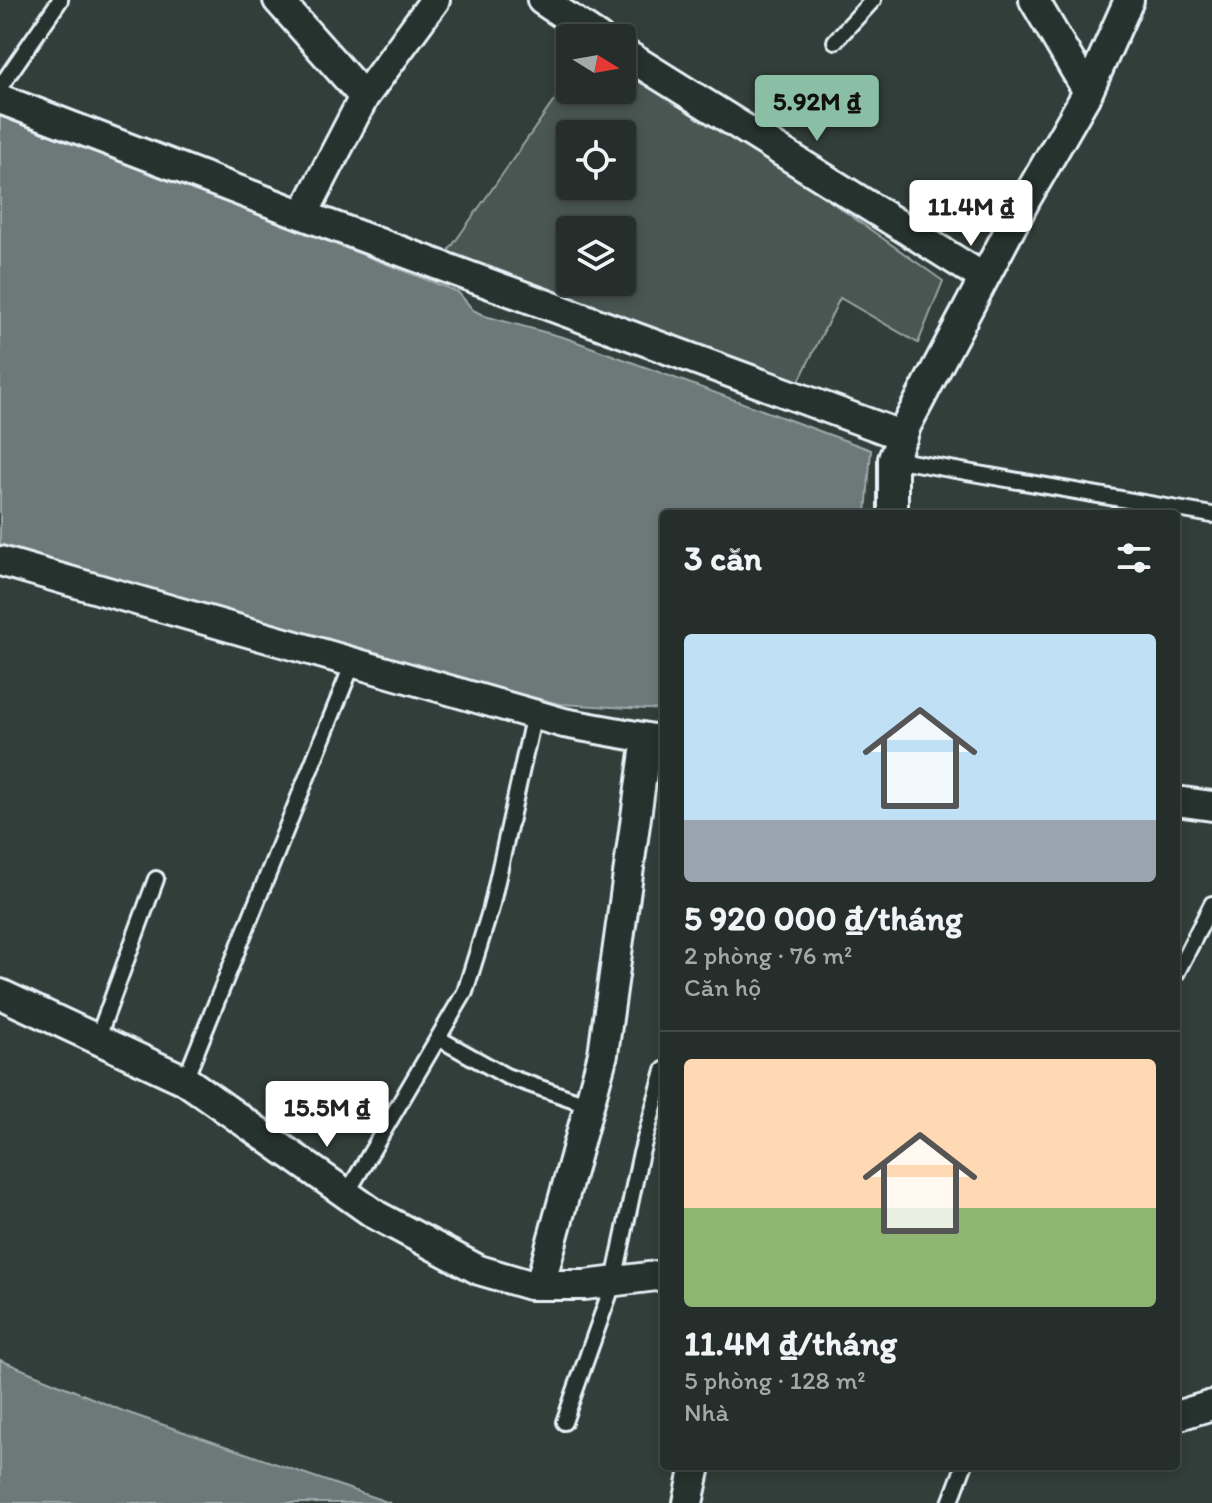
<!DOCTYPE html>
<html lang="vi">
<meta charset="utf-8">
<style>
body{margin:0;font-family:Itim,sans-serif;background:#2e3633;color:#f1f3f6;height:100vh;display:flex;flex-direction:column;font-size:30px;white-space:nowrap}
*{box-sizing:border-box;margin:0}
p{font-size:26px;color:#a4a8a9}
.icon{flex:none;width:44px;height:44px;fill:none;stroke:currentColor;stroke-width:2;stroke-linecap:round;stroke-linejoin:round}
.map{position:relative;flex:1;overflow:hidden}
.panel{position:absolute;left:660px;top:510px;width:520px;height:960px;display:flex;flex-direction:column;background:#262e2b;border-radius:8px;box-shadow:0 4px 12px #0003,0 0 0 2px #424a47}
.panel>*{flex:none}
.needle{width:52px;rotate:101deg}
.tools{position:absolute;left:556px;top:24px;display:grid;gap:16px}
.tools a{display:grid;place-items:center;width:80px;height:80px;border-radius:8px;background:#262e2b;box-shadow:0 4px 12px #0003,0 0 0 2px #424a47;font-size:40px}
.price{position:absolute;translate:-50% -68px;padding:0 18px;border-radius:8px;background:#fff;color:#222;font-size:26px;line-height:52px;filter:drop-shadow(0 2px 4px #0008)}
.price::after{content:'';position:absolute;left:50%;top:48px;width:24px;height:18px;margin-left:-12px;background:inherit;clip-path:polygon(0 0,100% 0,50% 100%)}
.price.current{background:#8abfa5;color:#111}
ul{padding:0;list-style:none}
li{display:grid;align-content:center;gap:16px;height:424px;padding:0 24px}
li+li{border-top:2px solid #424a47}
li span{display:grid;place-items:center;height:248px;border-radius:8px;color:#555}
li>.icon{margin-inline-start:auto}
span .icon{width:144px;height:144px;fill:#fffc;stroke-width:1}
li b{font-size:34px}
h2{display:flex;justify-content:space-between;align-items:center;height:96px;padding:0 24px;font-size:34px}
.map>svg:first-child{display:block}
.green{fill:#495651;stroke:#98a4a4;stroke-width:2;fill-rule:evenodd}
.water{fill:#6d7978;stroke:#9ea9ab;stroke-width:2}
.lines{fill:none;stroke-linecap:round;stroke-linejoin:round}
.lane-casing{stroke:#e8f1f8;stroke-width:20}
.street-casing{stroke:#e8f1f8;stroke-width:34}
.lane{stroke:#26332d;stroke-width:14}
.street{stroke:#26332d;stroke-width:28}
</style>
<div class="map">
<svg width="1212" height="1503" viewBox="0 0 1212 1503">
<rect width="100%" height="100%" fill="#323e39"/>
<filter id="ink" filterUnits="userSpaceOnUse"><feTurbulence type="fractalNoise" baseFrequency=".0125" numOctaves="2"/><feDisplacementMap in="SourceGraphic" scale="16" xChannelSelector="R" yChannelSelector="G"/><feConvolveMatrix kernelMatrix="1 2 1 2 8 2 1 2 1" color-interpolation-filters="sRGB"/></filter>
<g filter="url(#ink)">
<path class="green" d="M622,54L943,281L918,343L840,298L797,385L445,256L570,78V90H622ZM570,134H622V186H570ZM570,230H622V282H570Z"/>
<path class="water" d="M0,113L458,292L473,310L485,316L566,338L871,450L866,514H664V710L560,704L414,667L0,544Z
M0,1360L123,1411L390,1503H0Z"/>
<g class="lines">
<defs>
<path id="lane" d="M835,41L873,0
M0,87L60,0
M893,459L1212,515
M1176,974L1212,904
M98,1037L156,879
M438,1038L506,1076L589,1105
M185,1080L353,663
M346,1195L465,992L491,908L534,714
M564,1422L614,1281L640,1157L664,1070
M950,1503L964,1466"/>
<path id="street" d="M278,0L364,97
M542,0L599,38
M1034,0L1088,92
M622,52L984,278
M0,99L303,215L903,436
M303,215L364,97L435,0
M893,514V459L907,424L1026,199L1088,92L1129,0
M0,561L564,723L664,741
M1176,801L1212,806
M0,994L185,1080L376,1215L479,1270L530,1285H585L664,1275
M540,1285L603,1054L647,738
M1176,1416L1212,1405
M688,1503L696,1466"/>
</defs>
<use href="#lane" class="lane-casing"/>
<use href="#street" class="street-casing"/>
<use href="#lane" class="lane"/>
<use href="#street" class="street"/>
</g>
</g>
</svg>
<div class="tools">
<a><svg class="needle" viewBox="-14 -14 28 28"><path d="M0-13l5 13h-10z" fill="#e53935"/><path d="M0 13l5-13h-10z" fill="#a4a8a9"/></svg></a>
<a><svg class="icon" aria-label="locate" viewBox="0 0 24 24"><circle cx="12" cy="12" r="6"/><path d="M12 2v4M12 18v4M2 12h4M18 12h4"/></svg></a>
<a><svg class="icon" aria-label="layers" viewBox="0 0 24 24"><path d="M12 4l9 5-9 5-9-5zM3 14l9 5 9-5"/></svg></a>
</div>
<b class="price current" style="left:817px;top:143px">5.92M ₫</b>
<b class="price" style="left:971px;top:248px">11.4M ₫</b>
<b class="price" style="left:327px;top:1149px">15.5M ₫</b>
<section class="panel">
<h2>3 căn<svg class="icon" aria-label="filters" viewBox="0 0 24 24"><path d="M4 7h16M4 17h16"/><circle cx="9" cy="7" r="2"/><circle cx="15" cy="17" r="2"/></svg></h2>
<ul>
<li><span style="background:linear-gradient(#bfe0f5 75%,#9aa5b1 0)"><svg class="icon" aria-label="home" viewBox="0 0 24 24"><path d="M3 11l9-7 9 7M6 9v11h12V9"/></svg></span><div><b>5 920 000 ₫/tháng</b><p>2 phòng · 76 m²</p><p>Căn hộ</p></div></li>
<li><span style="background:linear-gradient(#ffd9b3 60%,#8fb573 0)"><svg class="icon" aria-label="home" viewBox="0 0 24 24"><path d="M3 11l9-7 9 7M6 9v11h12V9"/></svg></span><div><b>11.4M ₫/tháng</b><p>5 phòng · 128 m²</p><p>Nhà</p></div></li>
</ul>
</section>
</div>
